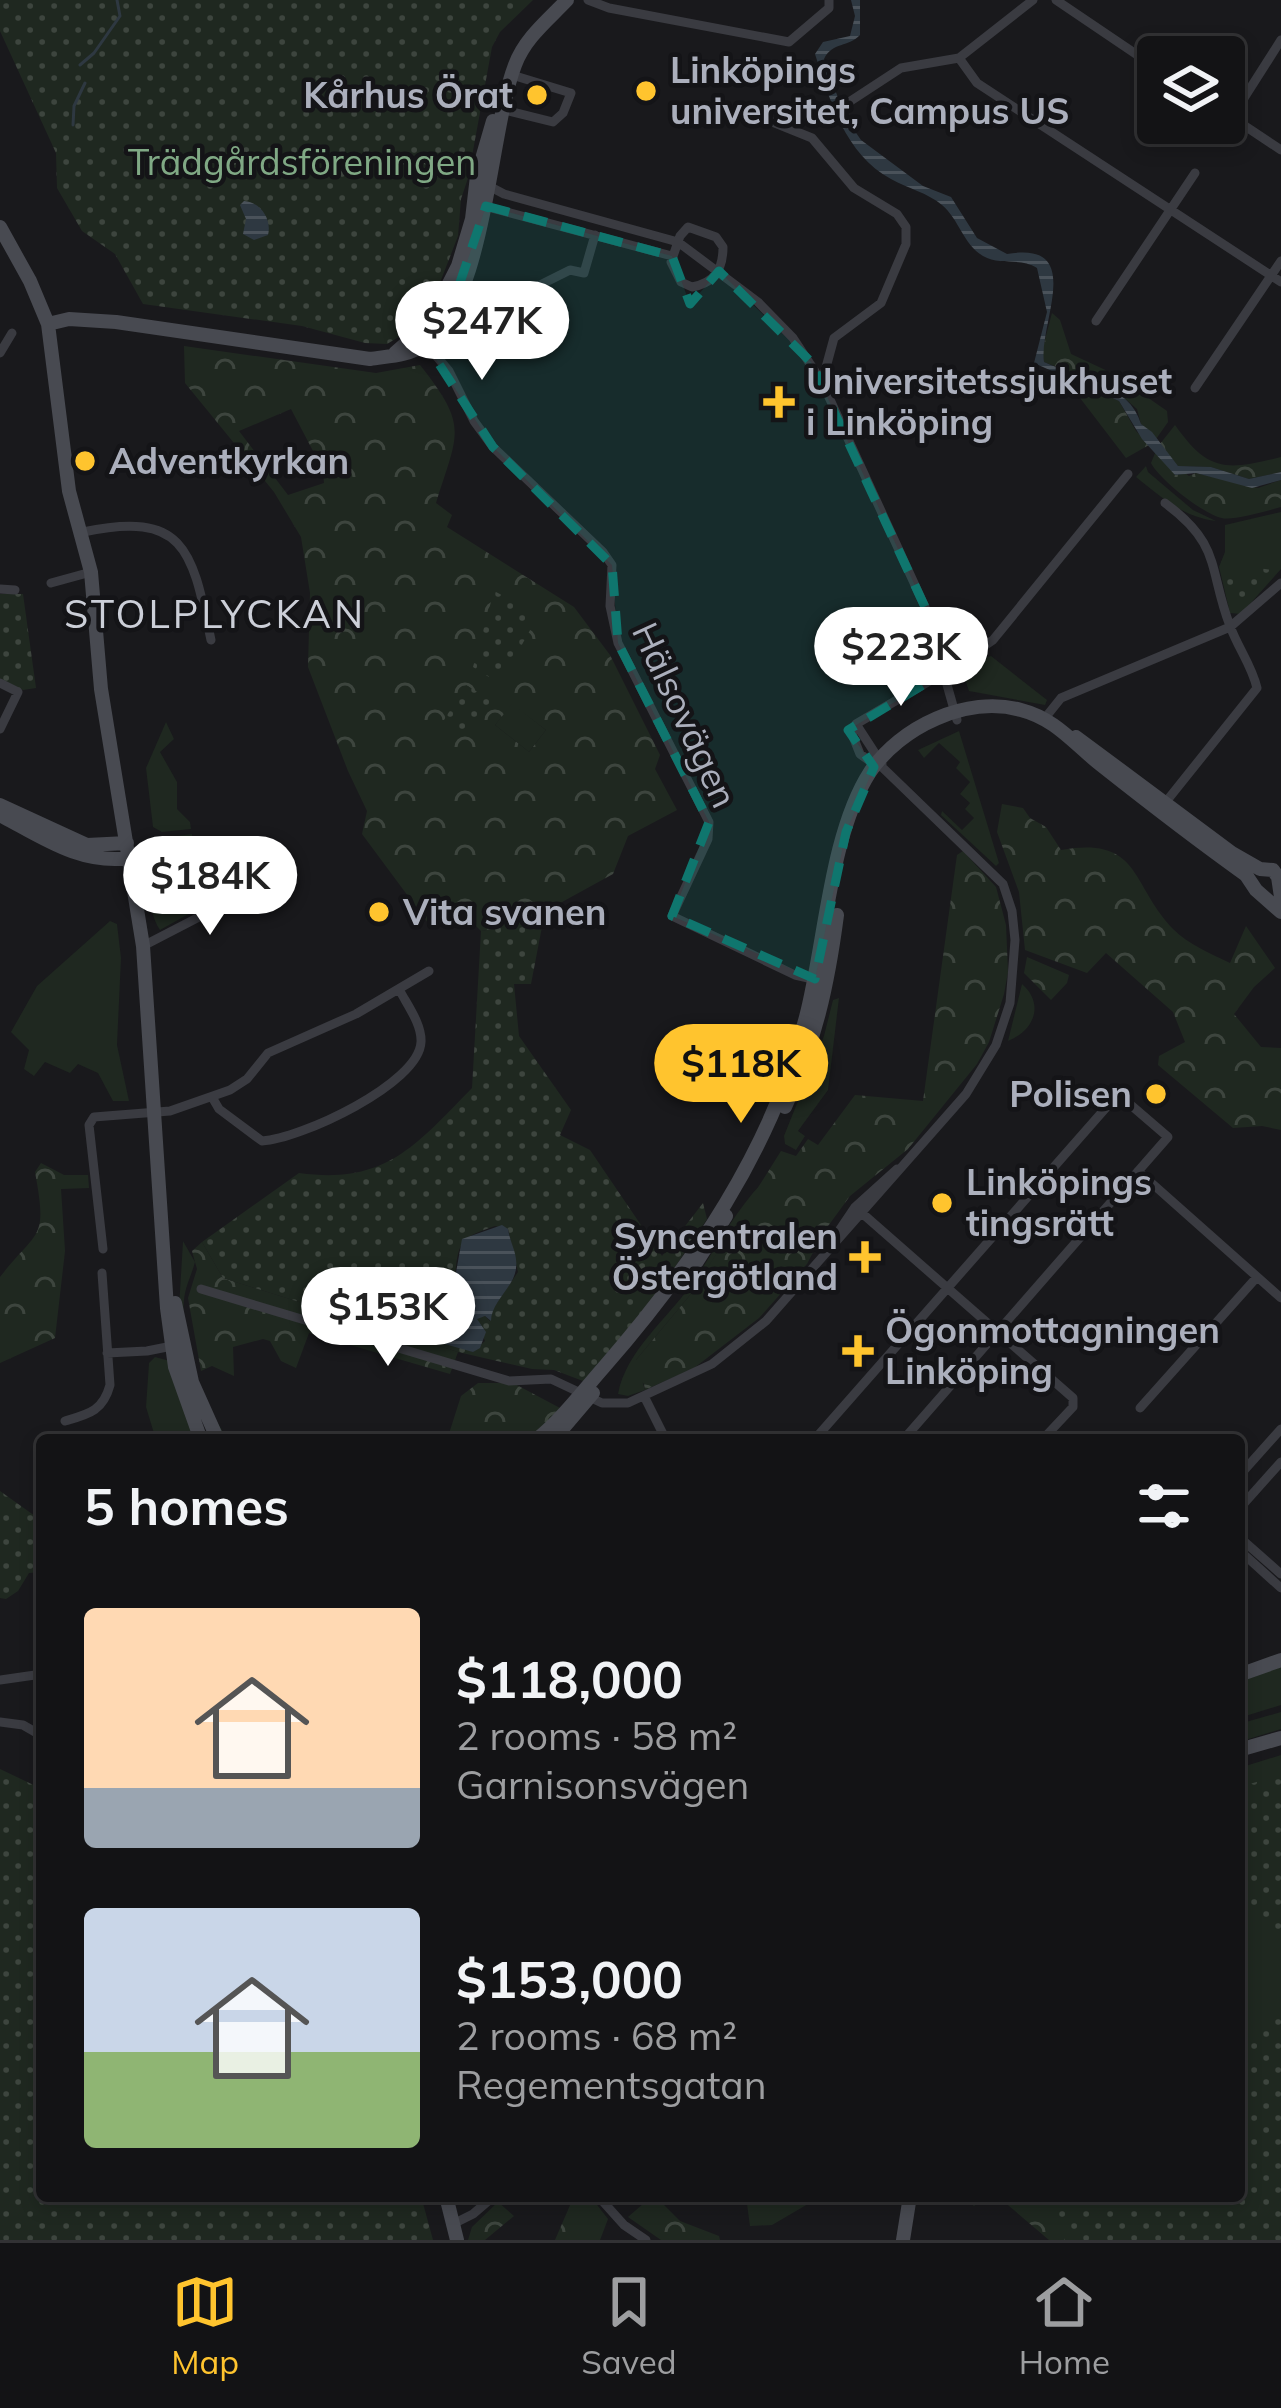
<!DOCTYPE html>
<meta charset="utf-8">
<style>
body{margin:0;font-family:Mulish,sans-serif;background:#202022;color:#f1f3f6;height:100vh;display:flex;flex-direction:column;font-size:45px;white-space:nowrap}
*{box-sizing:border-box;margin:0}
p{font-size:39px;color:#9d9ea0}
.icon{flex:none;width:66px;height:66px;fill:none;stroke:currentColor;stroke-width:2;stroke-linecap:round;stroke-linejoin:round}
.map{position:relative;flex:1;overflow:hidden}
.panel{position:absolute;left:36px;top:1434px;width:1209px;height:768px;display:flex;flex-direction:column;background:#131315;border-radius:12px;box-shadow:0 6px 18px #0003,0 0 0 3px #323234}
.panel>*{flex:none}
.fabs{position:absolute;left:1137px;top:36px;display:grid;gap:24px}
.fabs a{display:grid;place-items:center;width:108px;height:108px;border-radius:12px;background:#131315;box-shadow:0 6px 18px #0003,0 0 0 3px #323234;font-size:60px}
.price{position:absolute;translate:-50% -102px;padding:0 27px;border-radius:42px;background:#fff;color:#222;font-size:39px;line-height:78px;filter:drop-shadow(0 3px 6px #0008)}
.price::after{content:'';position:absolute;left:50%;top:72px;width:36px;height:27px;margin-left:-18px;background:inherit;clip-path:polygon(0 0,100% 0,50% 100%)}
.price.current{background:#ffc42e;color:#111}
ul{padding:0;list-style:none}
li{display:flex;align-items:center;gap:36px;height:300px;padding:0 48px}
li span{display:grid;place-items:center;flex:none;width:336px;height:240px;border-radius:12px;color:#555}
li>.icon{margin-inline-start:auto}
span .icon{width:144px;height:144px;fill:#fffc;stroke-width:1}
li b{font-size:51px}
h2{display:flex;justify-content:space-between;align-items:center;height:144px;padding:0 48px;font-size:51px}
.tab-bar{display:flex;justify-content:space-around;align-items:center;height:168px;border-top:3px solid #323234;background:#131315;font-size:33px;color:#9d9ea0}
.tab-bar a{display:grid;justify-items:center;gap:6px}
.tab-bar .current{color:#ffc42e}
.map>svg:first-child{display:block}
.grass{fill:#1f2820}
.forest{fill:url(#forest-crowns);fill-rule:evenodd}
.park{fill:url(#park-dots);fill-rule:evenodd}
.water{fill:url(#water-rules)}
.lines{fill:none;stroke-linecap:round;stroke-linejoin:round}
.stream{stroke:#2e3841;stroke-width:3}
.street{stroke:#3a3b41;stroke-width:9}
.secondary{stroke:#484a51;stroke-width:14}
.marked{fill:#0f766e;fill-opacity:0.2;stroke:#0f766e;stroke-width:9;stroke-dasharray:24 15;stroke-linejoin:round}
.poi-dot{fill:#ffc42e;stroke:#141417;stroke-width:4.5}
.labels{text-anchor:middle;stroke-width:9;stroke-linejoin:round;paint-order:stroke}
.poi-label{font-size:36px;font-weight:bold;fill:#abafbc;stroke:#141417;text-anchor:start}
.park-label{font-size:36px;fill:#80a985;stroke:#141417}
.street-label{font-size:36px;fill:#abafbc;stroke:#141417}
.neighbourhood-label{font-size:39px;letter-spacing:3px;fill:#cccfd8;stroke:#141417}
</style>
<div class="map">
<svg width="1281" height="2240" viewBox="0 0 1281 2240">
<defs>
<pattern id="forest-crowns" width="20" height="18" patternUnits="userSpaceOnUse" patternTransform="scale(3)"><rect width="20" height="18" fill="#1f2820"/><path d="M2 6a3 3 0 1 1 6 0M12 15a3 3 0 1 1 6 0" fill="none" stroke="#3d453e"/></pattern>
<pattern id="park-dots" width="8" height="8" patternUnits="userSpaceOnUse" patternTransform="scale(3)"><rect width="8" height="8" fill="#1f2820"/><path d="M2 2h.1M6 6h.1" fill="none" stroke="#3d453e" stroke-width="1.8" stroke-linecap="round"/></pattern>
<pattern id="water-rules" width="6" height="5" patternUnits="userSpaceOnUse" patternTransform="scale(3)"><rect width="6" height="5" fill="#2e3841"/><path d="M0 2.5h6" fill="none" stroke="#4a525a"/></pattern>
</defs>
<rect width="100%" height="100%" fill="#19191c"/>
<path class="grass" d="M1146,466L1148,472L1193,510L1216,521C1183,517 1162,498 1136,477Z
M1281,512V569L1241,614L1230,613L1219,567L1225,552V525Z
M991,656L1047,700L1045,705L969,691L960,665Z
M512,703L546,730L529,752L495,725Z
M166,722L174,739L160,752L177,782V809L190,822L191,829L162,832L153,827L146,768Z
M959,731L999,863L996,866L941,815L942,811L962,830L974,818L965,809L970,803L960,794L970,782L956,768L960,762L939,743L924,758L918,750Z
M192,834L194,857L188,869L194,911L160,930C144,906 151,872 153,844L162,838Z
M110,921L117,924L121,958L117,1045L129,1101H113L98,1073L78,1064L70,1073L45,1062L34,1076L24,1069L29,1050L11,1032L37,986Z
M1022,984C1045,1004 1034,1031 1008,1041Z
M839,998L828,1090L798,1131L805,1136L796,1150L785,1144L784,1136L824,1036L833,1000Z
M762,1183L691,1294L636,1360L645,1390L628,1396L618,1394C626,1351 667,1319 691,1285C715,1251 733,1213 762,1183Z
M183,1241L195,1262C192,1274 185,1287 184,1300C179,1346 204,1402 228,1440H224L197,1383L179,1308Z
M155,1357L170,1361L197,1440H156L146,1407L149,1363Z
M1281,1665V1705L1239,1718V1682Z
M1281,1712V1729L1239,1742V1724Z
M1281,1755V1809L1239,1797V1768Z
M1239,1894L1281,1921V2042L1239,2046Z"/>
<path class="forest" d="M1052,313L1060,320L1071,354L1114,374L1167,411L1168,422L1156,439L1141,424L1137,409L1114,389L1044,362L1042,351Z
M184,346L376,373L420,365C469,427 458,432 436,503L452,515L447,527L574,607L610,655L660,755L655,769L677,810L628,836L613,874L522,924L481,931L461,911L428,923L362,834L367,811L348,771L308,667L310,593L301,537L274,492L185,383ZM291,409L323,470L324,483L288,495L239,431ZM512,704L546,730L529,752L495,725Z
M1064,377L1119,401L1136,431L1149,445L1126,458Z
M1175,425C1208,472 1226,471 1281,457V472L1249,479L1211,467L1178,466L1160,444Z
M1156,451L1189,476L1196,473L1258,488L1281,480V507C1270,510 1231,521 1222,518C1203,514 1160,480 1151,463Z
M1002,804L1023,808L1030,818L1046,827L1061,850C1141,836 1130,884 1173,929C1188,944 1211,954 1230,963L1246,926L1275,968L1254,987L1234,1014L1261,1047L1281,1048V1130L1262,1126L1233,1128L1158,1065L1159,1056L1185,1042L1173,1012L1106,953L1087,973L1025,950L1019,892L997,832Z
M963,851L996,887L1006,925L1008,972L1004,994L989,1042L977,1064L908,1149L850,1196L823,1233L807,1264L759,1318L694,1368L645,1390L644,1384L634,1374L636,1360L691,1294L781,1151L796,1156L808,1139L818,1145L855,1095L923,1101L957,855Z
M1027,957L1069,975L1067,983L1051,1000L1024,973Z
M41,1163L64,1175H88L89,1188L61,1189L65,1251L55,1338L0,1363V1277C38,1228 48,1242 35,1172Z
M202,1242L223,1278L458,1352L450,1374L309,1333L296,1368L281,1361L270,1341L263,1339L233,1347L234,1376L212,1366L201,1371L188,1298L197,1269L192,1251Z
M478,1383H513L560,1408L530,1440H447L461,1396Z
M574,2196H590L608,2219L600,2240H555Z
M746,2196H807L813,2201L772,2225L750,2226Z
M961,2196H1192L1203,2240H1049L1002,2200L986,2198L974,2206Z
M659,2200L680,2221L719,2236L720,2240H661L628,2217L643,2204Z
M498,2202L514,2216L485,2240H468L472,2227Z"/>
<path class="park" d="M0,0H533L500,32L492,47L468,178L461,199L458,236L431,306L407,332L387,344L365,343L302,326L143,304L115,254L82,231L57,188L56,153L0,31Z
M1221,561L1234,564L1243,583L1258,568L1272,570C1260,585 1250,606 1230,596Z
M494,591L539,614L500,684L473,667Z
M0,594H23L36,688L23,690L0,679Z
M466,685L491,700L489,711L479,715L466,733L444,720Z
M545,911L531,984H514L519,1036L571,1110L560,1135L590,1150L662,1256L703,1203L707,1219L663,1285L589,1377L583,1381L554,1370L532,1369L458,1352L223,1278L202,1242L299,1173C386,1185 416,1145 472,1088L481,931L522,924ZM495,1226L508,1229L518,1272L490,1313V1321L485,1316L476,1318L485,1341L473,1352L358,1302L416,1282L426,1287L441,1285L457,1295L466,1307L471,1301L455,1278C458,1241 460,1238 495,1226Z
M0,1491L42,1521V1572L29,1573L18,1591L6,1599L0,1598Z
M0,1769L42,1789V2196H421L433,2240H0Z
M1281,1775V1934L1239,1907V1787Z
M1281,2000V2240H1064L1069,2232L1022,2196H1239V2036L1254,2038Z"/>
<path class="water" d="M851,0H860V35C849,47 832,42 824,59L845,117L861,140L923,186L951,197L977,238L1007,254C1087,240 1038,325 1044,362C1080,379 1129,383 1141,424L1152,432L1178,466L1211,467L1249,479L1281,472V480L1252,488L1196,473L1175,475L1142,439L1119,401L1034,363L1047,312L1037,268C1020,257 1000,266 983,256C963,244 959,219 942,205C928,193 907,188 891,179C845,154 830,101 815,54L823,42L850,36L855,16Z
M244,201C261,202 272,220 268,235L254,240L243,234L246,219L240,205Z
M502,1225L508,1229C510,1243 518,1254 516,1268C515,1286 491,1302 491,1321L485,1316L477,1319L486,1332L480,1348L473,1352L356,1319L354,1310L363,1299V1289L377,1275L410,1274L426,1287L433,1282L440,1284L441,1277L448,1278L467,1306L471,1300L455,1278L462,1239Z"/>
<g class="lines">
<path class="stream" d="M80,65L94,53L120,16L117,0
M73,125L74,106L85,83"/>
<path class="street" d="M588,0L609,8L789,42L829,8V0
M1056,0L1158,69
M959,58L977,83L1281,282
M846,104L901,68L959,58L1033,0
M496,108L553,122L563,113L571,93L512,75
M1224,112L1281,150
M755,115L812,138L854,188L897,214L906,227V244L881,303L834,338L822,382
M1216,142L1281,40
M485,184L504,194L678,242L758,302L793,338L822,382L925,607L957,720
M480,205L672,256
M688,227L716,237L723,247C723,269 715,283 692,287L681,282L671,262L680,236Z
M484,313L570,270L584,273L595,235
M1096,321L1195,173
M422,339L449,371L474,421L493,447L603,552L612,565L610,606L618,643L709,822L708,839L672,916L795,975L817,980
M0,353L12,333
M1195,388L1281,261
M83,532C186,510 192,551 211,640
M51,583L91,572
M0,589L15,590
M940,660L977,651L993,640L1128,474
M0,683L18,692L0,729
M1045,718L1061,698L1230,627L1281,583
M856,724L882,764
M878,767L860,754L852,734L856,724L943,673
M1165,803L1257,688C1252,666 1238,648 1230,626C1208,568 1222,545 1165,503
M143,946L259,886
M212,1097L219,1109L262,1141C300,1139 419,1084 421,1042C422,1025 408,1006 400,991
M1138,1171L1281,1298
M855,1207L1073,1398V1407L1042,1440
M103,1249L89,1125L94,1117L170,1111L230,1090L247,1079L268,1053L356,1014L429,971
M826,1250L855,1207L897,1169
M201,1289L509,1381L551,1379L602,1403H628L712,1364L766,1321L966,1094L996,1045L1010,1003L1015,940L1012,911L1003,884L883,768
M107,1353L147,1351L177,1345
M645,1398L666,1440
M1140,1408L1257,1277
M65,1421C89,1414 103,1411 110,1385L102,1273
M814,1440L1118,1094L1168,1137L903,1440
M1239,1476L1281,1429
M1239,1509L1281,1462
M1239,1537L1281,1574
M1239,1550L1281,1588
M0,1680L42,1674
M0,1722L23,1725L42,1736
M598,2196L624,2225L646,2240
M453,2224L473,2214L494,2196"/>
<path class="secondary" d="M0,227L30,281L48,324L69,491L91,572L101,689L143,946L167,1308L175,1367L201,1440
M48,324L69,319L116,322L370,359C389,356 408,356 424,345C486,303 489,132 515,65C525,38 548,20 567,0
M395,353L429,323L458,266L472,219L477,176L493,121
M1076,737L1232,853L1260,869L1273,870L1278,877L1281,897
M0,805L87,845L127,843
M0,815C42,837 80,865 130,858
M785,1107C815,1044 828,984 837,915
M696,1263L726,1216
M175,1303L192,1382L218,1440
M536,1440C562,1419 582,1392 604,1367C693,1265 772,1149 806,1017C825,944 830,834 870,772C900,727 967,695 1021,710C1056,719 1074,744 1101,765C1149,803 1197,840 1246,875L1256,890L1281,912
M553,1440L593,1393
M1239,1675L1281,1660
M1239,1750L1281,1738
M446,2196L457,2240
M903,2240L910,2196"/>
</g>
<path class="marked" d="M486,206L672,256L690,304L719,271L811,362L925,607L943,673L848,730L874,767L846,832L815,979L672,916L709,822L618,643L612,565L493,447L426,344L451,309Z"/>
<g class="poi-dot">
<circle cx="646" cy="91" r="12"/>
<circle cx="537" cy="95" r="12"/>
<path d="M773 384h12v12h12v12h-12v12h-12v-12h-12v-12h12z"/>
<circle cx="85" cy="461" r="12"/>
<circle cx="379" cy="912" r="12"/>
<circle cx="1156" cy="1094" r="12"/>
<circle cx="942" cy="1203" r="12"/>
<path d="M859 1239h12v12h12v12h-12v12h-12v-12h-12v-12h12z"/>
<path d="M852 1333h12v12h12v12h-12v12h-12v-12h-12v-12h12z"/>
</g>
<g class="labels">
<g class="poi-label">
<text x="670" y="83">Linköpings<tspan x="670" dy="41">universitet, Campus US</tspan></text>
<text x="513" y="108" text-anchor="end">Kårhus Örat</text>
<text x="806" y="394">Universitetssjukhuset<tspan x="806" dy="41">i Linköping</tspan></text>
<text x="109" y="474">Adventkyrkan</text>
<text x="403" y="925">Vita svanen</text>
<text x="1132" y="1107" text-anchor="end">Polisen</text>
<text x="966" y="1195">Linköpings<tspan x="966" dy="41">tingsrätt</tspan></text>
<text x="838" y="1249" text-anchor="end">Syncentralen<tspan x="838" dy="41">Östergötland</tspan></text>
<text x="885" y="1343">Ögonmottagningen<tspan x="885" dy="41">Linköping</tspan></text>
</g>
<g class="park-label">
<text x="302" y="175">Trädgårdsföreningen</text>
</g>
<g class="street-label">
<text transform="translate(685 715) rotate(65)" y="13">Hälsovägen</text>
</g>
<g class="neighbourhood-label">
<text x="215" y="628">STOLPLYCKAN</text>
</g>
</g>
</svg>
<div class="fabs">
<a><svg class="icon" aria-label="layers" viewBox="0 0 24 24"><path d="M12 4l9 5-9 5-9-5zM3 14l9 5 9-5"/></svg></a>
</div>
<b class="price" style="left:482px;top:383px">$247K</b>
<b class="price" style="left:901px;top:709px">$223K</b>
<b class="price" style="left:210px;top:938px">$184K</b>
<b class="price current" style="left:741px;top:1126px">$118K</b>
<b class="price" style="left:388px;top:1369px">$153K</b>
<section class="panel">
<h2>5 homes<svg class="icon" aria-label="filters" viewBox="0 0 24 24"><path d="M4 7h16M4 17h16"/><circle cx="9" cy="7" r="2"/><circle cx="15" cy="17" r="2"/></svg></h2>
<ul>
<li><span style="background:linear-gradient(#ffd9b3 75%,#9aa5b1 0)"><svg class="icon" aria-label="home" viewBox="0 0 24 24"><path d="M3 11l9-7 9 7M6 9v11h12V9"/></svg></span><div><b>$118,000</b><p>2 rooms · 58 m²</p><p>Garnisonsvägen</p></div></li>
<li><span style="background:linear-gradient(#c9d6e8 60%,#8fb573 0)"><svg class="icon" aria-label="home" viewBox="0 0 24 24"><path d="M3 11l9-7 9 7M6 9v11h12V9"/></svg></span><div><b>$153,000</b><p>2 rooms · 68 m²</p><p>Regementsgatan</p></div></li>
</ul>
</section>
</div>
<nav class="tab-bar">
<a class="current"><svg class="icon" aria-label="map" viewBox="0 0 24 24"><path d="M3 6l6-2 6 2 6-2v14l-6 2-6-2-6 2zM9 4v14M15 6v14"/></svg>Map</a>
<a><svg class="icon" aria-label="saved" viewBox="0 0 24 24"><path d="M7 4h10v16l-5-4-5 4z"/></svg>Saved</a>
<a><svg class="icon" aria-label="home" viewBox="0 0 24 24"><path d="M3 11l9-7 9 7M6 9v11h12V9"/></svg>Home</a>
</nav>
